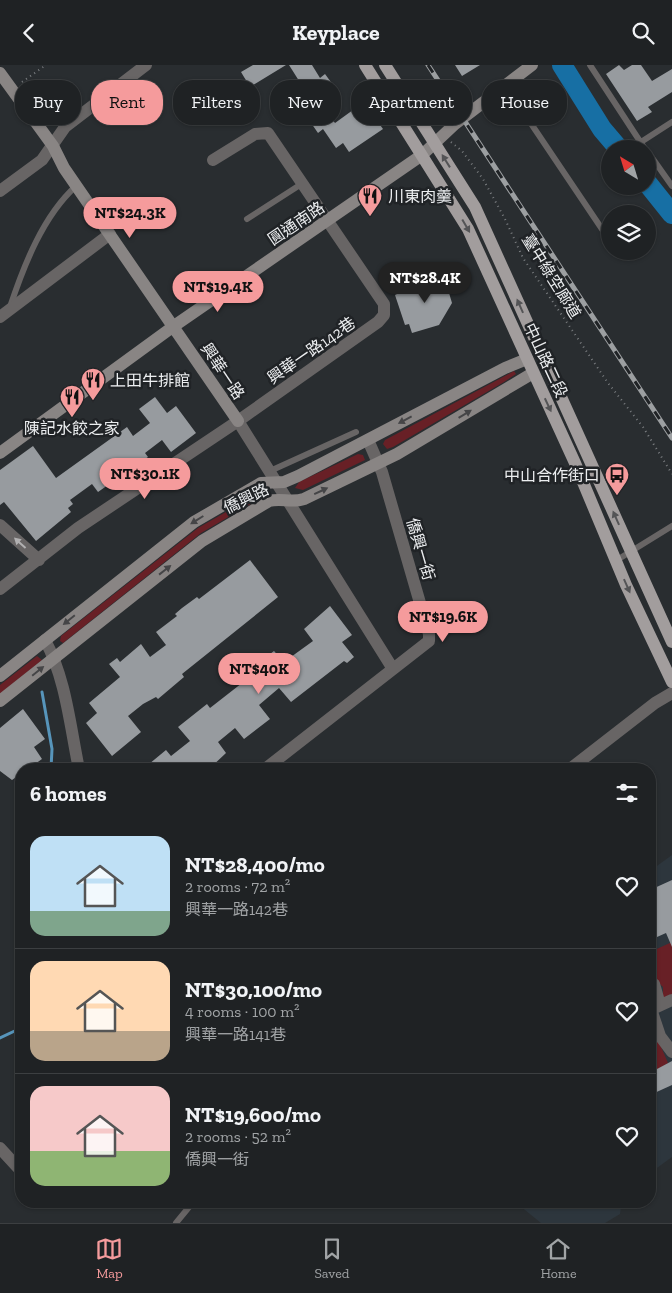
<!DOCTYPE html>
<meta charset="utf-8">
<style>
body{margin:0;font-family:"Zilla Slab","Noto Sans TC",serif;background:#2c2f31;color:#f1f3f6;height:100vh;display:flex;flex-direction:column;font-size:19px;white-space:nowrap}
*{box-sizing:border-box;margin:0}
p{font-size:16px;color:#a1a4a6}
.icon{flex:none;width:28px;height:28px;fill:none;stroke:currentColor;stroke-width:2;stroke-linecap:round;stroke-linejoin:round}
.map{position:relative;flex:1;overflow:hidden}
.sheet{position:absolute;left:15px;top:698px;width:641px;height:445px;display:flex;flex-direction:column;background:#1f2224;border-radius:20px;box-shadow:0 1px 4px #0004,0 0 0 1px #3c3f41}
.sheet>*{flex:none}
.banner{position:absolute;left:15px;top:15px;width:642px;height:45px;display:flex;gap:10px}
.needle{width:32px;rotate:322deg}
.fabs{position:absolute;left:601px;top:75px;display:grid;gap:10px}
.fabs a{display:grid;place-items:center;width:55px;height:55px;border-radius:50%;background:#1f2224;box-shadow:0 1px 4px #0004,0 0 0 1px #3c3f41;font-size:25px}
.price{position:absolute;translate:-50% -42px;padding:0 11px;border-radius:18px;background:#f59b9c;color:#111;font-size:16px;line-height:32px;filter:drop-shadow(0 1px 2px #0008)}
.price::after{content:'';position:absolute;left:50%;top:30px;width:15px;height:11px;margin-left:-8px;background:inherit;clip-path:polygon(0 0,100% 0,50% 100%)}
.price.selected{background:#222;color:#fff}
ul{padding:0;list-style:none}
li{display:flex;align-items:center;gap:15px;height:125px;padding:0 15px}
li+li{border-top:1px solid #3c3f41}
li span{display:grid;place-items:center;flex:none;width:140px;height:100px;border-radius:15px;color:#555}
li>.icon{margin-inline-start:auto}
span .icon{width:60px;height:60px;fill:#fffc;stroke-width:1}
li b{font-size:21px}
h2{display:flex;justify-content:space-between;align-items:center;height:60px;padding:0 15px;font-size:21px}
.pill{padding:0 18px;border-radius:20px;background:#1f2224;box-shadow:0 1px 4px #0004,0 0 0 1px #3c3f41;font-size:18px;line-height:45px}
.pill.selected{background:#f59b9c;color:#111}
header{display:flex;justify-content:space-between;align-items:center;height:65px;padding:0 15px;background:#1f2224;font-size:22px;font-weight:700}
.dock{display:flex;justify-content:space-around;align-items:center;height:70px;border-top:1px solid #3c3f41;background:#1f2224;font-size:14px;color:#a1a4a6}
.dock a{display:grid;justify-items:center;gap:2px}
.dock .selected{color:#f59b9c}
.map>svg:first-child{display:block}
.built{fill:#2d363d}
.green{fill:#682026}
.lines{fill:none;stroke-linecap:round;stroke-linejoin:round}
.stream{stroke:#5795bb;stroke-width:3}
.river{stroke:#176fa4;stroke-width:20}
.building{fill:#979b9f}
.path{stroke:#7c7f82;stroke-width:2;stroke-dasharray:1 4;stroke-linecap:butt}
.lane{stroke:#686565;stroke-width:6}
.street{stroke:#686565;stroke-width:12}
.secondary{stroke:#898584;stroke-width:12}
.primary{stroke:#a29d9d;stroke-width:12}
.rail-casing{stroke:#9c9fa1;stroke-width:5}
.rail{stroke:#202326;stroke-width:3;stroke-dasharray:9;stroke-linecap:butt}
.oneway{fill:#545456}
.oneway2{fill:#454547}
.oneway3{fill:#b1b0b1}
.labels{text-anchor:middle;stroke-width:5;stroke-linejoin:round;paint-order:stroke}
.poi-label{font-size:16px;fill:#eceef0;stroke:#202326;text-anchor:start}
.street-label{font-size:16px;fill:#eceef0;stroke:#202326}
</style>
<header><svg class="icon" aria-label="back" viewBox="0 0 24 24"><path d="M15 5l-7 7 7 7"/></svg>Keyplace<svg class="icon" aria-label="search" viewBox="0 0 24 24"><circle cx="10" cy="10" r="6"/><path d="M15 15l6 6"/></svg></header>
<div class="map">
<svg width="672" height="1158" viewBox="0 0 672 1158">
<rect width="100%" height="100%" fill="#292d30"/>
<path class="built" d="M672,790V1092L650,1108V806Z
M514,1136H622L620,1149L605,1158H541Z"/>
<path class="green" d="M514,306L516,309L504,317L393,382L387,384L383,379L385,375Z
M358,389L363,390L365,395L303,425L295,423L299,417Z
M261,427L263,432L261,433L201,468L63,578L60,576L61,571L198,463Z
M37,591L42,595L0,629V620Z
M672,877V935L663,936V922L650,910V887Z
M650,956L668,998L650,1009Z"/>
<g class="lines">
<path class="stream" d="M42,627L52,684L51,704
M0,973L21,963"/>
<path class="river" d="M562,0L602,64L619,84
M648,119L672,149"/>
</g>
<path class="building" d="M253,0H286L250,22L241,7Z
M289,0H312L320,13L325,9L339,28L322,40L335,58L364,37L383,64L349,87L343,78L336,83L323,64L318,68L300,42L313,33L303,18L301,19Z
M455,0H480L462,11Z
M619,0L624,5L632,0H641L652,16L672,4V27L648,42L652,47L637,56L606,9Z
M444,211L452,238L439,260L412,268L409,259L405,260L395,230L399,228V226Z
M155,332L167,348L176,341L196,368L171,387L162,375L145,388L148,392L98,427L92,419L70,435L73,439L68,443L71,447L36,476L4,437L0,440V405L33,381L56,413L127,362L133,371L150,358L139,344Z
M250,495L278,532L182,609L184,612L158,634L156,632L143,639L128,651L141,667L112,691L86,658L97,648L89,638L120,612L109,599L117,593L120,597L141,579L150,592L166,580L156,567L177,551L175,549L182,543L197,532L199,534Z
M330,541L352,570L342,577L354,592L347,598L344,596L291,637L279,623L259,640L270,654L244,674L235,663L218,677L226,688L209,704H143L166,685L171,691L190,676L178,662L207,639L210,643L251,611L247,606L274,586L284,597L313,576L304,564Z
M23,644L45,674L34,682L42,694L28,704H21V709L12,715L0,706V663Z
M672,815V882L666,868L657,872L650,856V825Z
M672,996V1020L650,1030V1011L656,1008L657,1004Z"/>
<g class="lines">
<path class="path" d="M22,17L46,0
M451,77L462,86L483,114L505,154L523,193L608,318L643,362L672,409"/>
<path class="lane" d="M590,0L645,84
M505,20L608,173
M641,77L672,57
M648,87L672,121
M247,154L303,118
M10,242C24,200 43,151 76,121
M270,406L356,367
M617,495L672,461
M176,1158L194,1136"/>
<path class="street" d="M0,126L42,95L65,62L146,0
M0,252L110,169
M238,356L393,604
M0,460L39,495
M0,524L78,463L238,356L378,257L384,250V239L268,68L255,69L213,95
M45,575C66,614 70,661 79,704
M265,704L429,576V569L382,407L368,375
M570,704L655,638L672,628
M650,917L654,919L658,933L651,944L660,971L672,987
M650,945L672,935
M0,1083L21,1106"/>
<path class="secondary" d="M0,8L53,81L64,103L238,356
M0,388L174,261L422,90L455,59L532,0
M0,611L194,457L261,418L284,417L298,411L505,303L527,294
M0,636L202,476L269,436C281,433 292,438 304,434L397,389L533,308"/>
<path class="primary" d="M365,0L468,164L575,398L626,520L672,617
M385,0L475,142L672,577"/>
<defs>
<path id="rail" d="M428,0L672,373"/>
</defs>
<use href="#rail" class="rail-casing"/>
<use href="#rail" class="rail"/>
</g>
<defs><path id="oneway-solid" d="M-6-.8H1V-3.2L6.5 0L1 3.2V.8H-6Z" transform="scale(1.25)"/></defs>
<g class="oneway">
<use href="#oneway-solid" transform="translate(446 96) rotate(-122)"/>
<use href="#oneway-solid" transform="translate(466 161) rotate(60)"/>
<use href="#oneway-solid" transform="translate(520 241) rotate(-114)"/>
<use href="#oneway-solid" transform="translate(548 340) rotate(65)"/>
<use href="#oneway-solid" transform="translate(616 453) rotate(-114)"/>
<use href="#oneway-solid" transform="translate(627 521) rotate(66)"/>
</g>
<g class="oneway2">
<use href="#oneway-solid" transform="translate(465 349) rotate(-31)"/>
<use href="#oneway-solid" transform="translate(405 355) rotate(152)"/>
<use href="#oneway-solid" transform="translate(321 426) rotate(-25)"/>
<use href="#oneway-solid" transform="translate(197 455) rotate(148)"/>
<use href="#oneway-solid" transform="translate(165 505) rotate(-38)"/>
<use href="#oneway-solid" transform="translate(69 555) rotate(141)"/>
<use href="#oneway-solid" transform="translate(38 606) rotate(-39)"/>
</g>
<use class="oneway3" href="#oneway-solid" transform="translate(20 478) rotate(-138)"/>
<defs>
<symbol id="restaurant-pin" viewBox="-11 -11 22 30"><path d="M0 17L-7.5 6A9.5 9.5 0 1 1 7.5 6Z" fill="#f59b9c" stroke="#202326"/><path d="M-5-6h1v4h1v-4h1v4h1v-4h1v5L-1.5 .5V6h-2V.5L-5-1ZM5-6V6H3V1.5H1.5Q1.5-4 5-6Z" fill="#111"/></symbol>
<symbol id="bus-pin" viewBox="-11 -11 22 30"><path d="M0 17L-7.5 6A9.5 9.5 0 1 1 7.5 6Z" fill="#f59b9c" stroke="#202326"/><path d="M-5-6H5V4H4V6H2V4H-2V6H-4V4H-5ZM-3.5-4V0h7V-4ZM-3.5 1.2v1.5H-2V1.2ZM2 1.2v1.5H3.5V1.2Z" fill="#111"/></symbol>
</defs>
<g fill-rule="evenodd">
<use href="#restaurant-pin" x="356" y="117" width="28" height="38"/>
<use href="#restaurant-pin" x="79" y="301" width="28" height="38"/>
<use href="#restaurant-pin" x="58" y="318" width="28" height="38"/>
<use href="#bus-pin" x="603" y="396" width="28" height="38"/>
</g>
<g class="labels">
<g class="poi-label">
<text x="388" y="137">川東肉羹</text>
<text x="110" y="321">上田牛排館</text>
<text x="72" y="369" text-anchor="middle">陳記水餃之家</text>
<text x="600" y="416" text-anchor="end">中山合作街口</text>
</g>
<g class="street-label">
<text transform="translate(296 158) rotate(-34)" y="6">圓通南路</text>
<text transform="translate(552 211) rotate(58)" y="6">臺中綠空廊道</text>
<text transform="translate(311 285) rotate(-35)" y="6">興華一路142巷</text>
<text transform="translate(546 295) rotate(65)" y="6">中山路二段</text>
<text transform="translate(223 306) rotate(56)" y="6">興華一路</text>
<text transform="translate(246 433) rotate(-26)" y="6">僑興路</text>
<text transform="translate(421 484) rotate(74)" y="6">僑興一街</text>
</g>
</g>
</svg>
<div class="fabs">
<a><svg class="needle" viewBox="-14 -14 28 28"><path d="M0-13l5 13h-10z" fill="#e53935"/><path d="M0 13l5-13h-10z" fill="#a1a4a6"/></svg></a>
<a><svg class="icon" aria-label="layers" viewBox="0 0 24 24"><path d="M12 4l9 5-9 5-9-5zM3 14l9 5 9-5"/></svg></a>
</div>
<b class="price" style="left:130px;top:174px">NT$24.3K</b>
<b class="price selected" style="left:425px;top:239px">NT$28.4K</b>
<b class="price" style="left:218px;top:248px">NT$19.4K</b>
<b class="price" style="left:145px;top:435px">NT$30.1K</b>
<b class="price" style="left:443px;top:578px">NT$19.6K</b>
<b class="price" style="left:259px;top:630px">NT$40K</b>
<div class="banner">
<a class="pill">Buy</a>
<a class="pill selected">Rent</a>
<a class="pill">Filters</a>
<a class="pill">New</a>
<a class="pill">Apartment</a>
<a class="pill">House</a>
</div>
<section class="sheet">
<h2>6 homes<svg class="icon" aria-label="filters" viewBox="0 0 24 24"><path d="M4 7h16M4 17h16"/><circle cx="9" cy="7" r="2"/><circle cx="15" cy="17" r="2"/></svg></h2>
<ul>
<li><span style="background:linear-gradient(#bfe0f5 75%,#7fa58c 0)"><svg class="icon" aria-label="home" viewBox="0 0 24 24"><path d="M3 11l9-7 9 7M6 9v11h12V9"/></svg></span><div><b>NT$28,400/mo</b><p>2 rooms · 72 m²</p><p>興華一路142巷</p></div><svg class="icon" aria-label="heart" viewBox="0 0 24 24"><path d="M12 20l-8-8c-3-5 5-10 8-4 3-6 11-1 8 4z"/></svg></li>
<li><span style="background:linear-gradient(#ffd9b3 70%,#b9a48a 0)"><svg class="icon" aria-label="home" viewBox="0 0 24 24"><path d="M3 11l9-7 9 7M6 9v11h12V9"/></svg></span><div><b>NT$30,100/mo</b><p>4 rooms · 100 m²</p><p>興華一路141巷</p></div><svg class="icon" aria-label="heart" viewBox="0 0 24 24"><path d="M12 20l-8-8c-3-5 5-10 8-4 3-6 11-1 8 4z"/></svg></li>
<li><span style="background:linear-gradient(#f6c9c9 65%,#8fb573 0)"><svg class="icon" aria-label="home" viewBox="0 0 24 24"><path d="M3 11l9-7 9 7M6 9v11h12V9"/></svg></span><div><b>NT$19,600/mo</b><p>2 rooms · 52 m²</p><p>僑興一街</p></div><svg class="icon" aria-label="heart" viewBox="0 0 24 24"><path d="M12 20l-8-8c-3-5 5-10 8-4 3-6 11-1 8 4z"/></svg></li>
</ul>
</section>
</div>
<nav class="dock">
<a class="selected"><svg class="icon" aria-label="map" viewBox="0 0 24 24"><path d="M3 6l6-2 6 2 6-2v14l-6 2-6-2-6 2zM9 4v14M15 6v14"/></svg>Map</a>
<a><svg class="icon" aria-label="saved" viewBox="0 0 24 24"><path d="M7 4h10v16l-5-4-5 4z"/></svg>Saved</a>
<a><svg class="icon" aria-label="home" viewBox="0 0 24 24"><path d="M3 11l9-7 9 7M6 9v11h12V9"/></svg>Home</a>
</nav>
